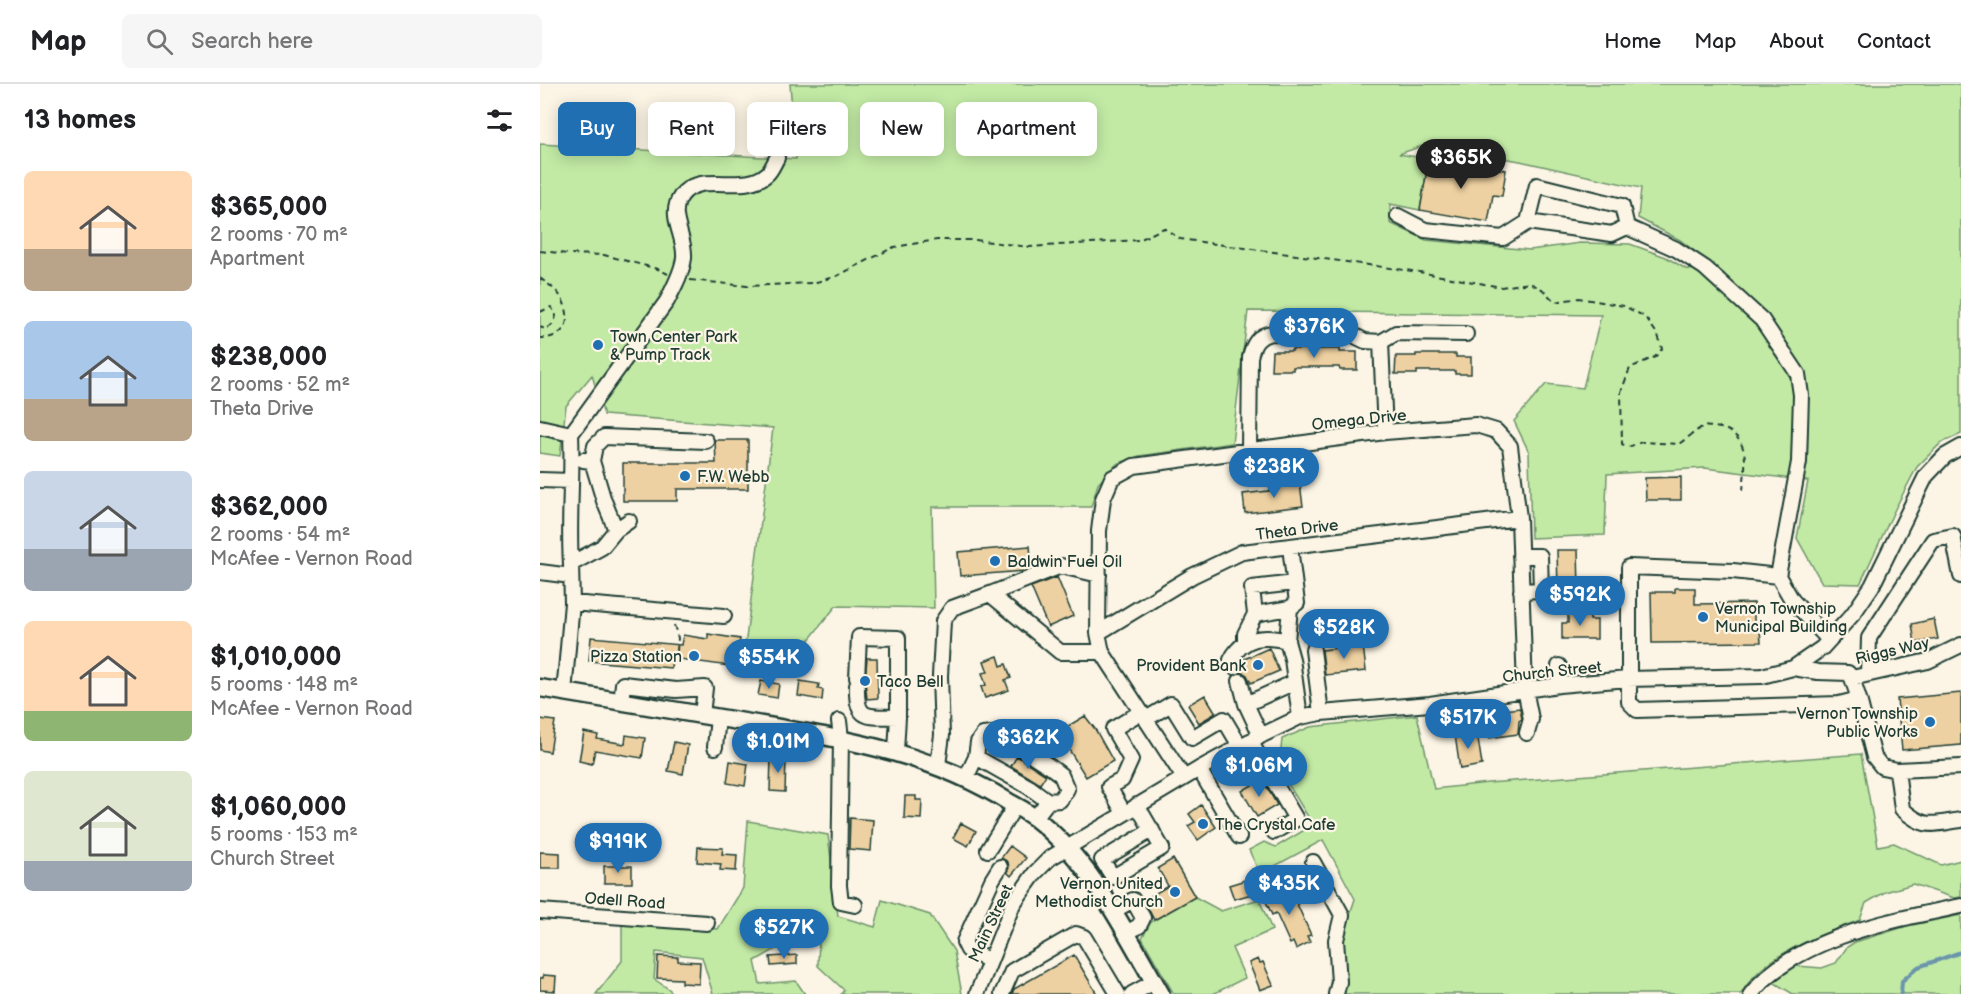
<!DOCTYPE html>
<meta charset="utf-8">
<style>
body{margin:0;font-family:"Balsamiq Sans",sans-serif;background:#f6f6f6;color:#202124;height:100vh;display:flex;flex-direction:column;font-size:22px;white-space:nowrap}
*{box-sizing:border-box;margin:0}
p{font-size:20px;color:#757577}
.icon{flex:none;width:33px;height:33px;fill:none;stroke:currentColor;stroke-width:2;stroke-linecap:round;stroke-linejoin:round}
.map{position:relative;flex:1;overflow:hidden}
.panel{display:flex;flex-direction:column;background:#fff;width:540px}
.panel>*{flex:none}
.hud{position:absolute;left:18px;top:18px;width:570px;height:54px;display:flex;gap:12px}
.price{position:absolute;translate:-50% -51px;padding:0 14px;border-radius:21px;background:#1f6fb2;color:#fff;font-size:20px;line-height:39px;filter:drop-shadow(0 2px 3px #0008)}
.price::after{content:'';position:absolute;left:50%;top:36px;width:18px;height:14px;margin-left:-9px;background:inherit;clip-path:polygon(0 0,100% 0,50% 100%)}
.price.selected{background:#222;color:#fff}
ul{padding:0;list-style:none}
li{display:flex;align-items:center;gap:18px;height:150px;padding:0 24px}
li span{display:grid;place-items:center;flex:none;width:168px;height:120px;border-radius:9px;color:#555}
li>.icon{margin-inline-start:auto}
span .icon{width:72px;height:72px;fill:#fffc;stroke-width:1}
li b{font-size:26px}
h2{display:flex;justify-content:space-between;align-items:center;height:72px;padding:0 24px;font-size:26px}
.pill{padding:0 21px;border-radius:9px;background:#fff;box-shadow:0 3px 15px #0003;font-size:21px;line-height:54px}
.pill.selected{background:#1f6fb2;color:#fff}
header{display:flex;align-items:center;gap:36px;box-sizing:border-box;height:84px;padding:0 30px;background:#fff;border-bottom:2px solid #e0e0e0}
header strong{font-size:28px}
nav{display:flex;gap:33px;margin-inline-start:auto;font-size:21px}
.search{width:420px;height:54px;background:#f6f6f6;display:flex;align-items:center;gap:15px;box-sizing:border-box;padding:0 21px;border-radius:9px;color:#757577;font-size:22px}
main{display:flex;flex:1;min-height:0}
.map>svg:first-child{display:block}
.green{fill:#c2eaa5;stroke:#70946c;stroke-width:1.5;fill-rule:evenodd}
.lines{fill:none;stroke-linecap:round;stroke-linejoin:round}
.stream{stroke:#6b95ab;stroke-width:4}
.building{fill:#eed1a2;stroke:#1f3d34;stroke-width:1.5}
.minor-casing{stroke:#1f3d34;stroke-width:18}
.major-casing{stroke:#1f3d34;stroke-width:21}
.path{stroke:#1f3d34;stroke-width:2;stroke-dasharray:6 4.5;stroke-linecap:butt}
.minor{stroke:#fcf5e5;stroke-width:14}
.major{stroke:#fcf5e5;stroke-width:16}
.poi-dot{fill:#1f6fb2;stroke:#fcf5e5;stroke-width:2}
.labels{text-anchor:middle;stroke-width:4.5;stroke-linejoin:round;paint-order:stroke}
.poi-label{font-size:16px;fill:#1f3d34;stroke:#fcf5e5;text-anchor:start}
.street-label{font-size:16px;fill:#1f3d34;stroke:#fcf5e5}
</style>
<header>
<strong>Map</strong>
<div class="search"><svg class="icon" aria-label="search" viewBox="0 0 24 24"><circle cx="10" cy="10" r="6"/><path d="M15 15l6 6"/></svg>Search here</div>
<nav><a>Home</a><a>Map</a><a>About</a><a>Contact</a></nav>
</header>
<main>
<section class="panel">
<h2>13 homes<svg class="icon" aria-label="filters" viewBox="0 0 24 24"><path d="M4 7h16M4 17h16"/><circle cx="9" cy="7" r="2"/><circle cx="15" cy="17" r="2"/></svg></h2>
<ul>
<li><span style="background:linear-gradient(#ffd9b3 65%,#b9a48a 0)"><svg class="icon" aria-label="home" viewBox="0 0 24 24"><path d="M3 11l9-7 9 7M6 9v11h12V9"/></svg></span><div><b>$365,000</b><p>2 rooms · 70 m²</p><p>Apartment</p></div></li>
<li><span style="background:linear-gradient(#a9c7e8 65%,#b9a48a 0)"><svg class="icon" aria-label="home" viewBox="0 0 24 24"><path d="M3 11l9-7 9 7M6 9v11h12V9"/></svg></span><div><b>$238,000</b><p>2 rooms · 52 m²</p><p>Theta Drive</p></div></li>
<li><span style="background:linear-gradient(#c9d6e8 65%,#9aa5b1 0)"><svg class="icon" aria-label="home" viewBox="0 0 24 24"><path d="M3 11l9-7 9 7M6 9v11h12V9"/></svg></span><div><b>$362,000</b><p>2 rooms · 54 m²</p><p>McAfee - Vernon Road</p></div></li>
<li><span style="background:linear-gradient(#ffd9b3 75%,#8fb573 0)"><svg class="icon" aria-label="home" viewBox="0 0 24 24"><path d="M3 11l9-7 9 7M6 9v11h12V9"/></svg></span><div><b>$1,010,000</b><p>5 rooms · 148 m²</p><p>McAfee - Vernon Road</p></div></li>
<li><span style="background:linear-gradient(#dfe7d0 75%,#9aa5b1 0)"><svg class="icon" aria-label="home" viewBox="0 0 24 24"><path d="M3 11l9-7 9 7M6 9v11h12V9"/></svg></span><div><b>$1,060,000</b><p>5 rooms · 153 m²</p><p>Church Street</p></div></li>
</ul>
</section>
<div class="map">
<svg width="1421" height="910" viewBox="0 0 1421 910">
<rect width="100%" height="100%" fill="#fcf5e5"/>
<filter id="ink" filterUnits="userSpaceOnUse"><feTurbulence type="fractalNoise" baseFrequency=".0167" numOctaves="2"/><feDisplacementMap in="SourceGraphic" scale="12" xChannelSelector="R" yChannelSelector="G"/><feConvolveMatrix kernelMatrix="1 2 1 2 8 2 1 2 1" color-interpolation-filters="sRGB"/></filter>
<g filter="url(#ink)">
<path class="green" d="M250,0H1421V350L1401,359L1377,383L1355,425L1320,500L1282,499L1257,454L1268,397L1165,384L1067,390L1065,451L991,454L989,368L974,337L1006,300L1043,304L1061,231L708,227L692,359L599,372L577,380L558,400L551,423H392L394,524L296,522L268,557L262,587L203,578L233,344L64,331L52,291L26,322L20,372L0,369V60L256,75ZM885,61L980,77L1101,104L1098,134L1140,156L1183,189L1146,185L1126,173L1090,160L1040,159L990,166L886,156L850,139V120L880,126L889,75L859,70Z
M877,631L894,705L948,699L1321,670L1338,762L1354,759L1401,781L1421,776V813L1414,814L1373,800L1345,808L1326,819L1320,836C1280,852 1224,869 1201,910H801L802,854L815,815L783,756L720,790L709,766L724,758L736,763L773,741L739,685L742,655L770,643Z
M208,737L288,751L298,832L335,843L342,816L390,831L414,867L422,910H301L304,906L278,882L279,849L258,847L250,857L215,877L220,900L256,897L265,910H173L162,873L116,868L114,895L130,906L131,910H56L82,877V839L178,845L203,804Z
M655,813L681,827L719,815L732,846L692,864L705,894L673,910H634L602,854L611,838Z
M1421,831V910H1253L1233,898L1257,882L1282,884L1296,879L1307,863L1315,858L1367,842Z"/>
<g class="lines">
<path class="stream" d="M1361,910L1362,897L1378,883L1421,868"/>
</g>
<path class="building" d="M889,75L966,86L962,112L953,111L948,138L880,126Z
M752,265H800V268H817V286H800L799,283H753V286H731L732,267H752Z
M876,270H916V273H931V290H915V287H877V290H855L856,272H876Z
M175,356H208V405H137V417H83V379H176Z
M1141,393V416H1106L1105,394Z
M760,400L763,422L705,429L703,410L736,406L735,403Z
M490,462L492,484L485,487L420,492L418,468Z
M1017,466H1038L1039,505H1018Z
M517,493L533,532L508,543L491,503Z
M1135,504H1155V520L1214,519V546H1220L1221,558L1112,559L1111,508H1135Z
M1050,528V536H1057V555H1022V539H1028V529Z
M1394,535L1398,555L1375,559L1372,540Z
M168,550L200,555L196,583L132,574L131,584L49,577L51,553L141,561L143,551L168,555Z
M823,561L826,587L785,591L782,566Z
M729,564L739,587L711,599L707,591L702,588L704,582L702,576Z
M458,572L461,582L466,580L471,594L465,596L469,606L445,614L441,603L446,601L442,589L448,588L444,577Z
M327,574H337L338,614L327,615L325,597Z
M221,597L239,600L237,614L218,611Z
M260,597L279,600L278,605L283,606L282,616L258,612Z
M1421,609V661L1362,666L1357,615Z
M665,611L676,629L659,639L648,621Z
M980,624L982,635L979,637L978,650L949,654L946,628Z
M545,632L555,645L573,677L546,693L518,648Z
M0,635L15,637L10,668L0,666Z
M44,648L58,651L57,655L85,660L86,651L105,654L102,674L55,666L52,680L39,677Z
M937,648L942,681L920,685L915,651Z
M134,658L148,661L143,690L128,687Z
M477,672L506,691L500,700L471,682Z
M231,673L246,674L245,708L230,707Z
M190,677L208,680L205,702L187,699Z
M722,695L737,721L717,733L702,707Z
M365,712H376V716H382L381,735L364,734Z
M661,721L676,743L658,756L648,742L655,738L649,730Z
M310,734L333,736L331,767L309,765Z
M421,739L436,747L428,762L413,754Z
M470,762L486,774L471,792L467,788L469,784L468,778L461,774Z
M158,763L183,764L182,770L197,771L196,787L180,786L181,780L157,778Z
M0,768L20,769V784H0Z
M633,775L655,813L614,836L604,816L628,802L618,784Z
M64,782H92V799H64Z
M715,793L719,808L694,815L689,801Z
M746,803L748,808L754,805L760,818L757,820L771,851L767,852L770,858L756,865L753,858L750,860L736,829L732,831L724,813Z
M257,871V880L231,882L230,873Z
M534,871L557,910H472L474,905Z
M118,872L138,873V877L160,878L159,900L142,899V895L117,894Z
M718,875L720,879L723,878L733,901L720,906L709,879Z
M3,891L16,892L15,907L0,906V894H3Z"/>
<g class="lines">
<defs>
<path id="minor" d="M858,132L885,146L963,154L988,138
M1087,143L1082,122L997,101L988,138L1072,150L1087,143L1136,165L1165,184L1222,236L1258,290L1261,311L1259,378L1238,492L1252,516L1289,556
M841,258L856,249L926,250
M0,343L31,350
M709,365L710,273C713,260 718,251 732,249L813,251L825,257L841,258L845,348
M43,376L52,377L64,417L76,446
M52,377L55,362L64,353L166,357
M0,396L31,397
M980,472H1000L1001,506L981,507
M31,480C28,437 33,394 31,350L127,217C134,203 142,189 144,174C146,152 127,132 141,112C158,86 204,111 227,90C231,87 234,79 237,74
M0,488L31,492
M559,491L521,482L450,510L520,568H562
M1238,492L1193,487L1089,483V618L1097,626L1299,620L1319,615L1312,594
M32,519L184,532
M715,530L750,524
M558,549L652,492L702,468L979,434
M747,557L750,524L757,519L750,463
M705,558V550L715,530L712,504L754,499
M773,566L781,629
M1019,582V601
M695,583L691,576C703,552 724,551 747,557L752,575L760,633
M1253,584L1278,588L1308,589L1312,594L1388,577L1421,561
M1328,590L1329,554L1393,456L1413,452L1421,492
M317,594L319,553L358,554V633L356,667
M700,597L706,620L721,652
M317,601C316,638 327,632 358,633
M24,609L32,519L31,480L62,463L76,446L89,437
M1319,615L1334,673L1342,683L1357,686L1421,683
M81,618L83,600L136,606L165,604L162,631
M706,620L755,598
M606,635L631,620L652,654L684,635L700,662
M299,637L301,654L299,802L301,818L315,821
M710,657L756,735L734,748
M175,663L178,634
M436,673L438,658L443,651L453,650L481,664L509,682L521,691L527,705L520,716L508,717
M398,681L402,651L400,592L403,537L412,524L450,510
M659,685L699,753
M1357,686L1362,725C1386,746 1391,740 1421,736
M426,694L436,673L489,703L508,717L495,734
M644,694L562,568L558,549L559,447L563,415L572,394L594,382L845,348L936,341L956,347L970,362L979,434L985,605L991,635L987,649
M597,721L622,764L573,793L562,776L612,746
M584,729L569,703L582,696L591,676L573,645L601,628
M448,766L475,722
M773,778L802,831L796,856L799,898L796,910
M0,827L167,839
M573,827L593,816L603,834L599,842L586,849
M450,877L428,866L424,858L452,796L460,783
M437,910L473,820L495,789L510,774L659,685L710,657L760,633L781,629L890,620L1019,601L1088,595L1222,592L1253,584L1282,564L1313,530L1332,502L1386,392L1405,372L1421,363
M462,910L472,887L536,850L544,853L578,910
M592,910L614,898
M1211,910C1256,853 1353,836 1421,822"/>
<path id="major" d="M0,604C70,616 140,627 210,639C303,655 391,668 472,720C480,724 488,729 495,734C553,779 585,848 621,910"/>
</defs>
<use href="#minor" class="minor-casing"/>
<use href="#major" class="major-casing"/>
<path class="path" d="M0,167L28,170L64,171L118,185L128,190
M0,194C9,201 20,208 24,219C33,240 22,255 0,254
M150,196L207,202L273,199L297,192L354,163L397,156H436L489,163L599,156L624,144L640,155L879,188L961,203L990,199L1002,205L1015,218L1039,214L1084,222L1105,233L1118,251L1122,265L1115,273L1090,284L1081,308L1082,360L1088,363L1102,358L1139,360L1163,342C1170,343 1180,343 1187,346C1211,358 1205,385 1203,406
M0,228L11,223L16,230C16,237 12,243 5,245L0,243
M134,541L138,554L136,579"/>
<use href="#minor" class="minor"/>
<use href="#major" class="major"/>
</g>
</g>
<g class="poi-dot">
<circle cx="58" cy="261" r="6"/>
<circle cx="145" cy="392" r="6"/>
<circle cx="455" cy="477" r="6"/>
<circle cx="1163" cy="533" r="6"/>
<circle cx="154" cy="572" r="6"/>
<circle cx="718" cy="581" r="6"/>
<circle cx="325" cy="597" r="6"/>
<circle cx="1390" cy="638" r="6"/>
<circle cx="663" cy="740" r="6"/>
<circle cx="635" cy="808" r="6"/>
</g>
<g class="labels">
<g class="poi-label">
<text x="70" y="258">Town Center Park<tspan x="70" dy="18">&amp; Pump Track</tspan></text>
<text x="157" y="398">F.W. Webb</text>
<text x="467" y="483">Baldwin Fuel Oil</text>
<text x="1175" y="530">Vernon Township<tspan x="1175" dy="18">Municipal Building</tspan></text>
<text x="142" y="578" text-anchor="end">Pizza Station</text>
<text x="706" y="587" text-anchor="end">Provident Bank</text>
<text x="337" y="603">Taco Bell</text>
<text x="1378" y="635" text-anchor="end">Vernon Township<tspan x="1378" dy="18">Public Works</tspan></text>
<text x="675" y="746">The Crystal Cafe</text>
<text x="623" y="805" text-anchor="end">Vernon United<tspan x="623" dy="18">Methodist Church</tspan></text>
</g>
<g class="street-label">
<text transform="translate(819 335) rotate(-6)" y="6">Omega Drive</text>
<text transform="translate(757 445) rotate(-7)" y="6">Theta Drive</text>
<text transform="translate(1352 566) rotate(-13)" y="6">Riggs Way</text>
<text transform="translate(1012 587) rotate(-6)" y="6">Church Street</text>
<text transform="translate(85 816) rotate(4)" y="6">Odell Road</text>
<text transform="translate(450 839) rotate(-65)" y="6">Main Street</text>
</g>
</g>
</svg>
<b class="price selected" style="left:921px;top:106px">$365K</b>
<b class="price" style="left:774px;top:275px">$376K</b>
<b class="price" style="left:734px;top:415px">$238K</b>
<b class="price" style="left:1040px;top:543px">$592K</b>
<b class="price" style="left:804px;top:576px">$528K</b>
<b class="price" style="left:229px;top:606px">$554K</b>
<b class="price" style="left:928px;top:666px">$517K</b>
<b class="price" style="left:488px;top:686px">$362K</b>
<b class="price" style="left:238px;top:690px">$1.01M</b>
<b class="price" style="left:719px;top:714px">$1.06M</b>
<b class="price" style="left:78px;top:790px">$919K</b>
<b class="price" style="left:749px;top:832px">$435K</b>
<b class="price" style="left:244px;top:876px">$527K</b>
<div class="hud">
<a class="pill selected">Buy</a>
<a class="pill">Rent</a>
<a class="pill">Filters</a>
<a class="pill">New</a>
<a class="pill">Apartment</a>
</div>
</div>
</main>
